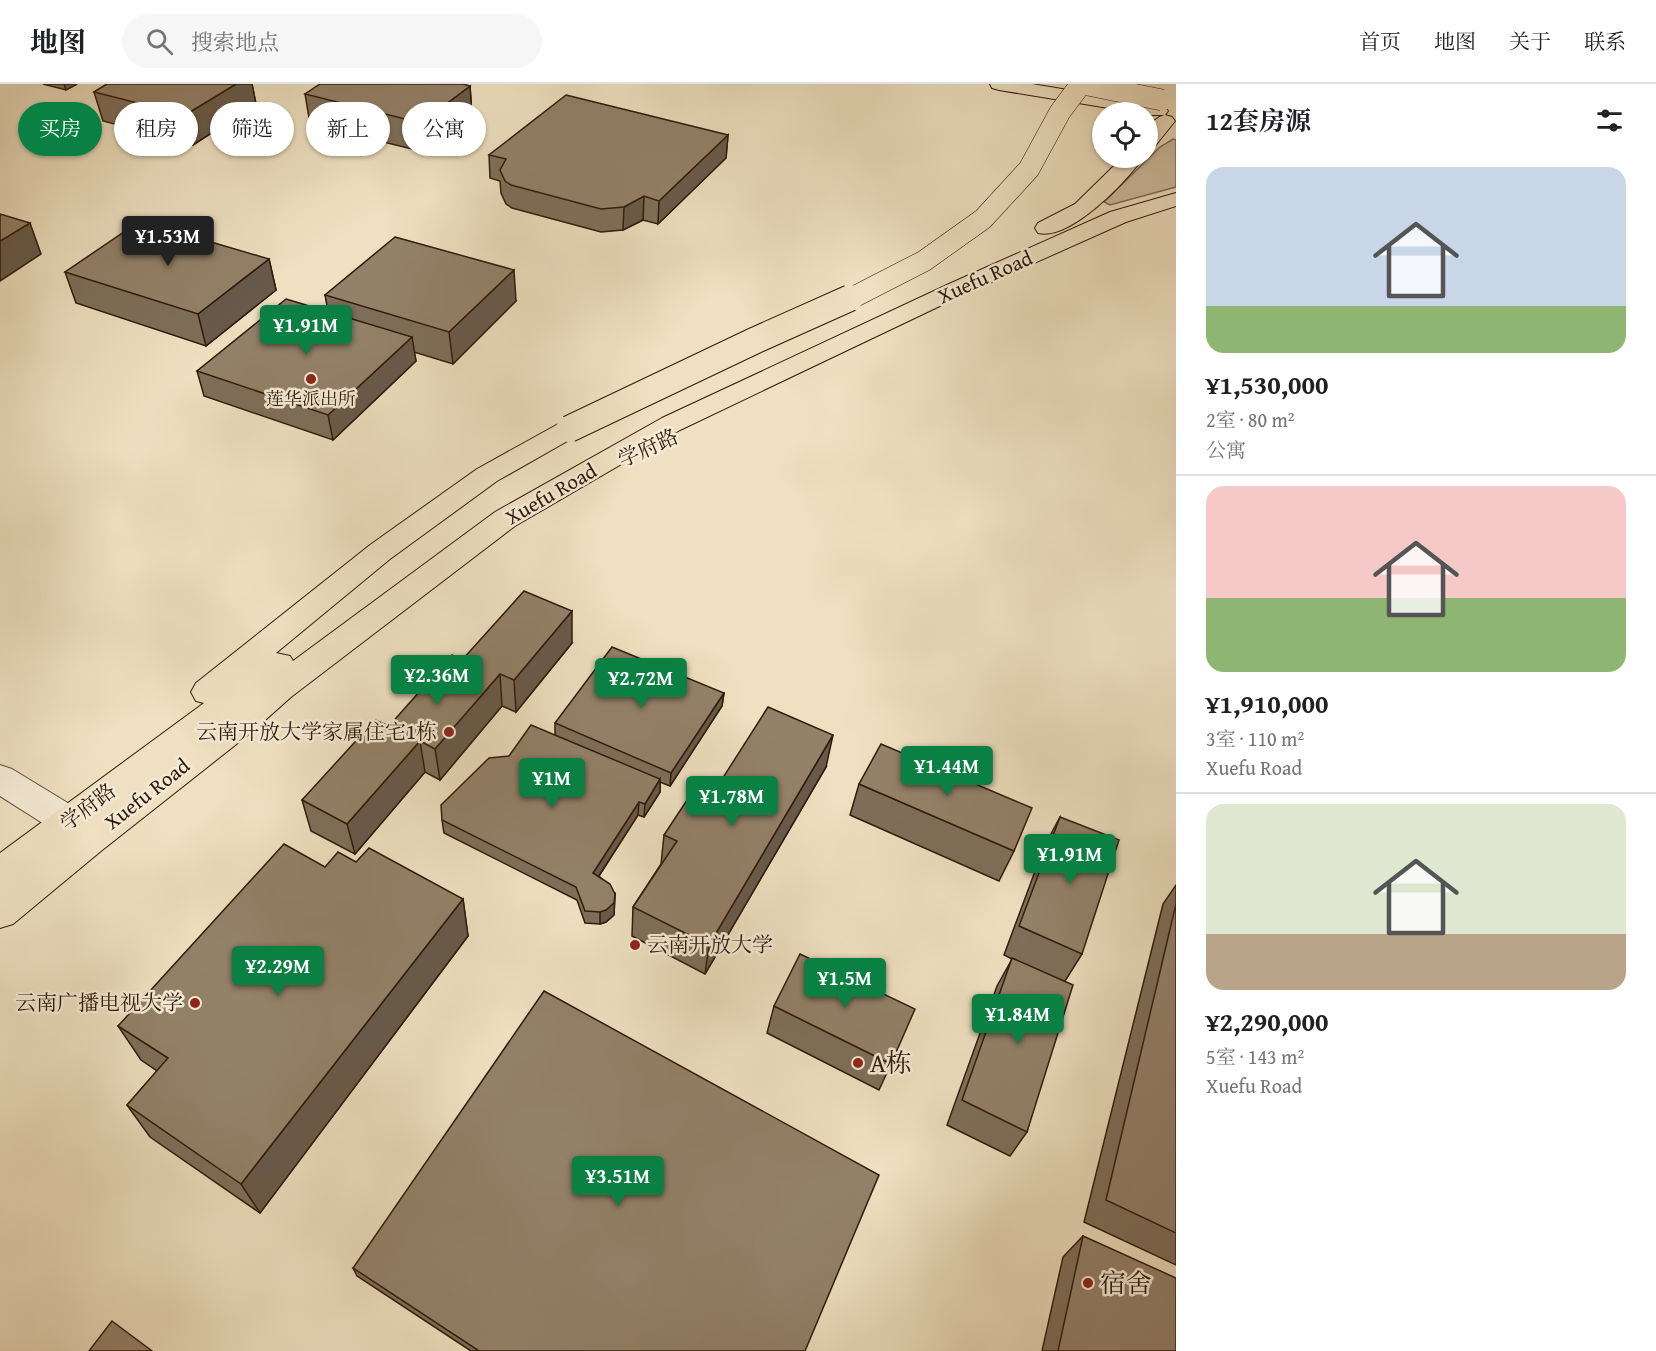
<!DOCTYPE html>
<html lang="zh">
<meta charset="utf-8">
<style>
body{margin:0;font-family:"Gentium Book Plus","Noto Serif SC",serif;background:#f6f6f6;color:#202124;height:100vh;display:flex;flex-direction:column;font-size:22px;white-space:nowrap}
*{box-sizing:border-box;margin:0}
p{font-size:20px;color:#757577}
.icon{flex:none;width:33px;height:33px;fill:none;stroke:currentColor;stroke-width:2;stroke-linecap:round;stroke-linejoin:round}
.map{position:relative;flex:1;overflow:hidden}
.sheet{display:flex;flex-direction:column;background:#fff;width:480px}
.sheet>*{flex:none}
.guide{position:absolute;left:18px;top:18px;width:570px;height:54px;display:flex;gap:12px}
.tools{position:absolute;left:1092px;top:18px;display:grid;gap:12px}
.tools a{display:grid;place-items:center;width:66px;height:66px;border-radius:50%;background:#fff;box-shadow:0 2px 4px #0004;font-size:30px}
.price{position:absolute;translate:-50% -51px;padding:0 14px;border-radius:6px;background:#0b8043;color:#fff;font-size:20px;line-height:39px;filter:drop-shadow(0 2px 3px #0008)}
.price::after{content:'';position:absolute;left:50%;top:36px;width:18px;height:14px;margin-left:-9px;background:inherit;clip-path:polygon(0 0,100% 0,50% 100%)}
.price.active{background:#222;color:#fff}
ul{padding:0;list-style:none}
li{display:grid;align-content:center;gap:12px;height:318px;padding:0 30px}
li+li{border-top:2px solid #e0e0e0}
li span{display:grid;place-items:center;height:186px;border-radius:18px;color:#555}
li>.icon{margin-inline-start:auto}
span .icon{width:108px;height:108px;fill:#fffc;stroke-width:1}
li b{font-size:26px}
h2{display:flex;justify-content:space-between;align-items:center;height:72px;padding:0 30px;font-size:26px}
.tag{padding:0 21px;border-radius:27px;background:#fff;box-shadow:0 2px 4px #0004;font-size:21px;line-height:54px}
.tag.active{background:#0b8043;color:#fff}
header{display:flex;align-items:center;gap:36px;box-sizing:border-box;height:84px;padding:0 30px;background:#fff;border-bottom:2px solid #e0e0e0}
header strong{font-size:28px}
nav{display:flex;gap:33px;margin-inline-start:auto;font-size:21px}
.search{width:420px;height:54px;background:#f6f6f6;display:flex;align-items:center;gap:15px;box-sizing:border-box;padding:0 21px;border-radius:33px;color:#757577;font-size:22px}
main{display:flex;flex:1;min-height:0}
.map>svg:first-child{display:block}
.green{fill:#cebea1;stroke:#7f6c56;stroke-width:1.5}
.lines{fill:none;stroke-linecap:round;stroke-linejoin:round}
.minor-casing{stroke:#604c38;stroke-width:2}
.primary-casing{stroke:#301a0a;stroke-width:2}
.minor{fill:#f4ebd6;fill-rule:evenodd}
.primary{fill:#eee0c0;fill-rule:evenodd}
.primary-bridge-far1-casing{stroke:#301a0a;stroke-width:22;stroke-linecap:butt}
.primary-bridge-casing{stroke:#301a0a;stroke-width:28;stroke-linecap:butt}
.primary-bridge-far1{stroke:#eee0c0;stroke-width:21}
.primary-bridge{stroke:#eee0c0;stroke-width:26}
.wall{fill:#7e6f5a;stroke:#301a0a;stroke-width:1.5}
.shaded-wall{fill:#675a4a;stroke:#301a0a;stroke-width:1.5}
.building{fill:#938169;stroke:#301a0a;stroke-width:1.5}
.poi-dot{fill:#8f2418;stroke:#f4ebd6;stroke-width:2}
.labels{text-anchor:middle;stroke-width:5;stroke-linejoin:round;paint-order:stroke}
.far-poi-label{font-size:18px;fill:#301a0a;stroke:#f4ebd6}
.street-label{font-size:21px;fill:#301a0a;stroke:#f4ebd6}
.poi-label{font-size:21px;fill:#301a0a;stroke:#f4ebd6;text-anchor:end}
.near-poi-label{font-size:26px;fill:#301a0a;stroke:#f4ebd6;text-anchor:start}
</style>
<header>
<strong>地图</strong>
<div class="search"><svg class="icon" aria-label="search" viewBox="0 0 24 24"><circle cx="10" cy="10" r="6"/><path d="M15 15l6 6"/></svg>搜索地点</div>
<nav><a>首页</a><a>地图</a><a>关于</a><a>联系</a></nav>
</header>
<main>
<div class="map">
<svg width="1176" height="1267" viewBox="0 0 1176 1267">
<rect width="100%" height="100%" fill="#eee0c0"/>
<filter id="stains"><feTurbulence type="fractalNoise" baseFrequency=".00333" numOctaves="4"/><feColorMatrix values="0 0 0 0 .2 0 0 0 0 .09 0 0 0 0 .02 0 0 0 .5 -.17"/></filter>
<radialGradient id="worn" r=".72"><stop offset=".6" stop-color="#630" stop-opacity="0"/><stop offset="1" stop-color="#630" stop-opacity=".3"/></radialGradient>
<path class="green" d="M1173,55L1176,56V103L1110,121L1104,118L1160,63Z"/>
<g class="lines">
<defs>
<path id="minor" d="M0,681L12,685L81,727L86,737L81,747L68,752L55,747L0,712Z"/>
<path id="primary" d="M990,0H1032L1158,21L1165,23L1168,27L1165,31H1148V28H1133L999,6L992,4Z
M1165,31L1172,33L1175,37L1155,62L1148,64C1148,49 1149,35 1165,31Z
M1122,74H1143C1126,98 1070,157 1038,149L1035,144L1038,139L1075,120Z
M1176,109V122L1126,138L965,210L680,346L515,442L291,613L253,647L101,767L13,840L0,844V769L204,619L196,617L191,608L196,599L370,461L477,385L560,339L569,337L578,339L582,345L578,351L497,397L390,475L276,569L290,572L293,577L495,428L662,334L949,200L1110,128Z"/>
</defs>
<use href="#minor" class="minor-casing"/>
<use href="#primary" class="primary-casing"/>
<use href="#minor" class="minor"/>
<use href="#primary" class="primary"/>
<defs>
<path id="primary-bridge-far1" d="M1083,0L1162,16
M848,216L924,177L983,135L1029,85L1060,28L1081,0"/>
<path id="primary-bridge" d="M569,345L756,256L850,214"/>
</defs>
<use href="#primary-bridge-far1" class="primary-bridge-far1-casing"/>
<use href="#primary-bridge" class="primary-bridge-casing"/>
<use href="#primary-bridge-far1" class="primary-bridge-far1"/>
<use href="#primary-bridge" class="primary-bridge"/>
</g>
<path class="wall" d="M43,0H77L66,6Z
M107,0H252L256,20L193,61L103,37L94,8Z
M470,2L472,31L424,68L310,40L305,10Z
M728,51L726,74L658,140L643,136L623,146L601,148L512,124L506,120L501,109L500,97L490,94L489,71Z
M269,175L276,206L206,262L76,219L65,188Z
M325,211L516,217L453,280L414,268L416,277L333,356L204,312L197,287L328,227Z
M572,559L516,628L502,622L440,696L425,688L355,770L311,747L302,716L389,642L462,576Z
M724,609L722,622L670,702L660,698V708L644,733L638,731L599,792L615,810L614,831L606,838L600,840L585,839L577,816L444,749L442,736L509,672L555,651V639Z
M826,683L705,890L632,852L633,823L661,780L664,751Z
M859,700L1014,767L999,797L850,731Z
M1060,733L1082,870L1065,897L1027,1048L1010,1072L947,1041L997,902L1012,875L1004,871L1044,763Z
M356,778L463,815L468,852L260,1129L150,1053L127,1021L157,987L141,976L118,942L325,783Z
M1176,801V1181L1084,1138L1163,820Z
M774,922L891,980L879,1006L767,949Z
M1083,1152L1176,1267H1042L1063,1173Z
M353,1184L805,1267H471L357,1192Z"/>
<path class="shaded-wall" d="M64,0H77L66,6Z
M236,0H252L256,20L193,61L185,31Z
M470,2L472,31L424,68L421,39Z
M728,51L726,74L658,140L659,117Z
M644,112L643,136L623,146L624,123Z
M30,139L41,170L0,197V157Z
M269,175L276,206L206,262L198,230Z
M514,186L516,217L453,280L449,248Z
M412,253L416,277L333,356L328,331Z
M572,527V559L516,628L514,596Z
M500,590L502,622L440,696L435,665Z
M724,609L722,622L670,702L671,689Z
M833,651L826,683L705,890L709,861Z
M420,657L425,688L355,770L347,740Z
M660,695V708L644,733L645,720Z
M639,718L638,731L593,801V789Z
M615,810L614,831L606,838L600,840V828Z
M463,815L468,852L260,1129L241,1100Z"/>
<path class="building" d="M107,0H236L185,31L94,8Z
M320,0H463L470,2L421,39L305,10Z
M566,11L728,51L659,117L644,112L624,123L601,125L511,101L505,97L500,86L506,75L489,71Z
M0,130L30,139L0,157Z
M140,137L269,175L198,230L65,188Z
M395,153L514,186L449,248L325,211Z
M286,215L412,253L328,331L197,287Z
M524,507L572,527L514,596L500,590L435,665L420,657L347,740L302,716L375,636L389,642L452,571L462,576Z
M612,563L724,609L671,689L555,639Z
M768,623L833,651L709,861L633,823L677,757L664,751L695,704L712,711Z
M531,641L660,695L645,720L639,718L593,789L610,800L615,810L614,819L606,826L600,828L585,827L576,803L442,736L441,721L489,674L509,672Z
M881,660L1032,724L1014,767L859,700Z
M1060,733L1119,756L1082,870L1019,842Z
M284,760L325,783L338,768L356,778L369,764L463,815L241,1100L127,1021L168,974L118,942Z
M1176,820V1149L1106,1116Z
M800,870L915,925L891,980L774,922Z
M1012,874L1073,901L1027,1048L962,1016Z
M544,907L879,1091L805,1267H479L353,1184Z
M1083,1152L1176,1194V1267H1058Z
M112,1237L152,1267H89Z"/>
<g class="poi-dot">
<circle cx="311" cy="295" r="6"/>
<circle cx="449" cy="648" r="6"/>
<circle cx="635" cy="861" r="6"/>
<circle cx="195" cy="919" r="6"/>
<circle cx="858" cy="979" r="6"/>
<circle cx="1088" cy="1199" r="6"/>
</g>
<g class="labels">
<g class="far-poi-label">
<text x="311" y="321">莲华派出所</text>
</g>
<g class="street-label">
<text transform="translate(985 193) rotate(-24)" y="7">Xuefu Road</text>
<text transform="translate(648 364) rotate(-24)" y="7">学府路</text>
<text transform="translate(551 410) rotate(-30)" y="7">Xuefu Road</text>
<text transform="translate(147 710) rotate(-38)" y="7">Xuefu Road</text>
<text transform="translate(88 723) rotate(-37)" y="7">学府路</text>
</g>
<g class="poi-label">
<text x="437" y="655">云南开放大学家属住宅1栋</text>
<text x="647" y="868" text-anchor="start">云南开放大学</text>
<text x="183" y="926">云南广播电视大学</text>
</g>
<g class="near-poi-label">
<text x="870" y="988">A栋</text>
<text x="1100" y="1208">宿舍</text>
</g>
</g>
<rect width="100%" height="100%" filter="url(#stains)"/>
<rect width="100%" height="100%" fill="url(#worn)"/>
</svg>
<div class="tools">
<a><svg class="icon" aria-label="locate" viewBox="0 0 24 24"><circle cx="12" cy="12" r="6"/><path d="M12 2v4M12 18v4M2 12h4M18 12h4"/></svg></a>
</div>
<b class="price active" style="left:168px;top:183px">¥1.53M</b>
<b class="price" style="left:306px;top:272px">¥1.91M</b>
<b class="price" style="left:437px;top:622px">¥2.36M</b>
<b class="price" style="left:641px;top:625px">¥2.72M</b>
<b class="price" style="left:947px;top:713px">¥1.44M</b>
<b class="price" style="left:552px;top:725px">¥1M</b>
<b class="price" style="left:732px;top:743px">¥1.78M</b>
<b class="price" style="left:1070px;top:801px">¥1.91M</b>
<b class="price" style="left:278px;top:913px">¥2.29M</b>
<b class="price" style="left:845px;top:925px">¥1.5M</b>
<b class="price" style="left:1018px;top:961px">¥1.84M</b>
<b class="price" style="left:618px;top:1123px">¥3.51M</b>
<div class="guide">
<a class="tag active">买房</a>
<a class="tag">租房</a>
<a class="tag">筛选</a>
<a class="tag">新上</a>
<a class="tag">公寓</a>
</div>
</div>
<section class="sheet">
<h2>12套房源<svg class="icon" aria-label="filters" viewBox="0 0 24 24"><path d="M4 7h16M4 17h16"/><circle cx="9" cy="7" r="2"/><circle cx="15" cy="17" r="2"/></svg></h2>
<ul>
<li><span style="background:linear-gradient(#c9d6e8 75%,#8fb573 0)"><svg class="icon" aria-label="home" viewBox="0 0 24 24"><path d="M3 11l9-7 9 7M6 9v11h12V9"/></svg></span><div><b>¥1,530,000</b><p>2室 · 80 m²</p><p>公寓</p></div></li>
<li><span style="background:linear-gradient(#f6c9c9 60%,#8fb573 0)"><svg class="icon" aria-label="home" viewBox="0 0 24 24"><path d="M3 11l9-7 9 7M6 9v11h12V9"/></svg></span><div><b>¥1,910,000</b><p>3室 · 110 m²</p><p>Xuefu Road</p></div></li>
<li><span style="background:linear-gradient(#dfe7d0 70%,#b9a48a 0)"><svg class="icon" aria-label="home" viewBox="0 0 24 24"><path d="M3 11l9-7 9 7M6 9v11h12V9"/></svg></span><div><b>¥2,290,000</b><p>5室 · 143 m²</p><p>Xuefu Road</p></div></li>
</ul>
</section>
</main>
